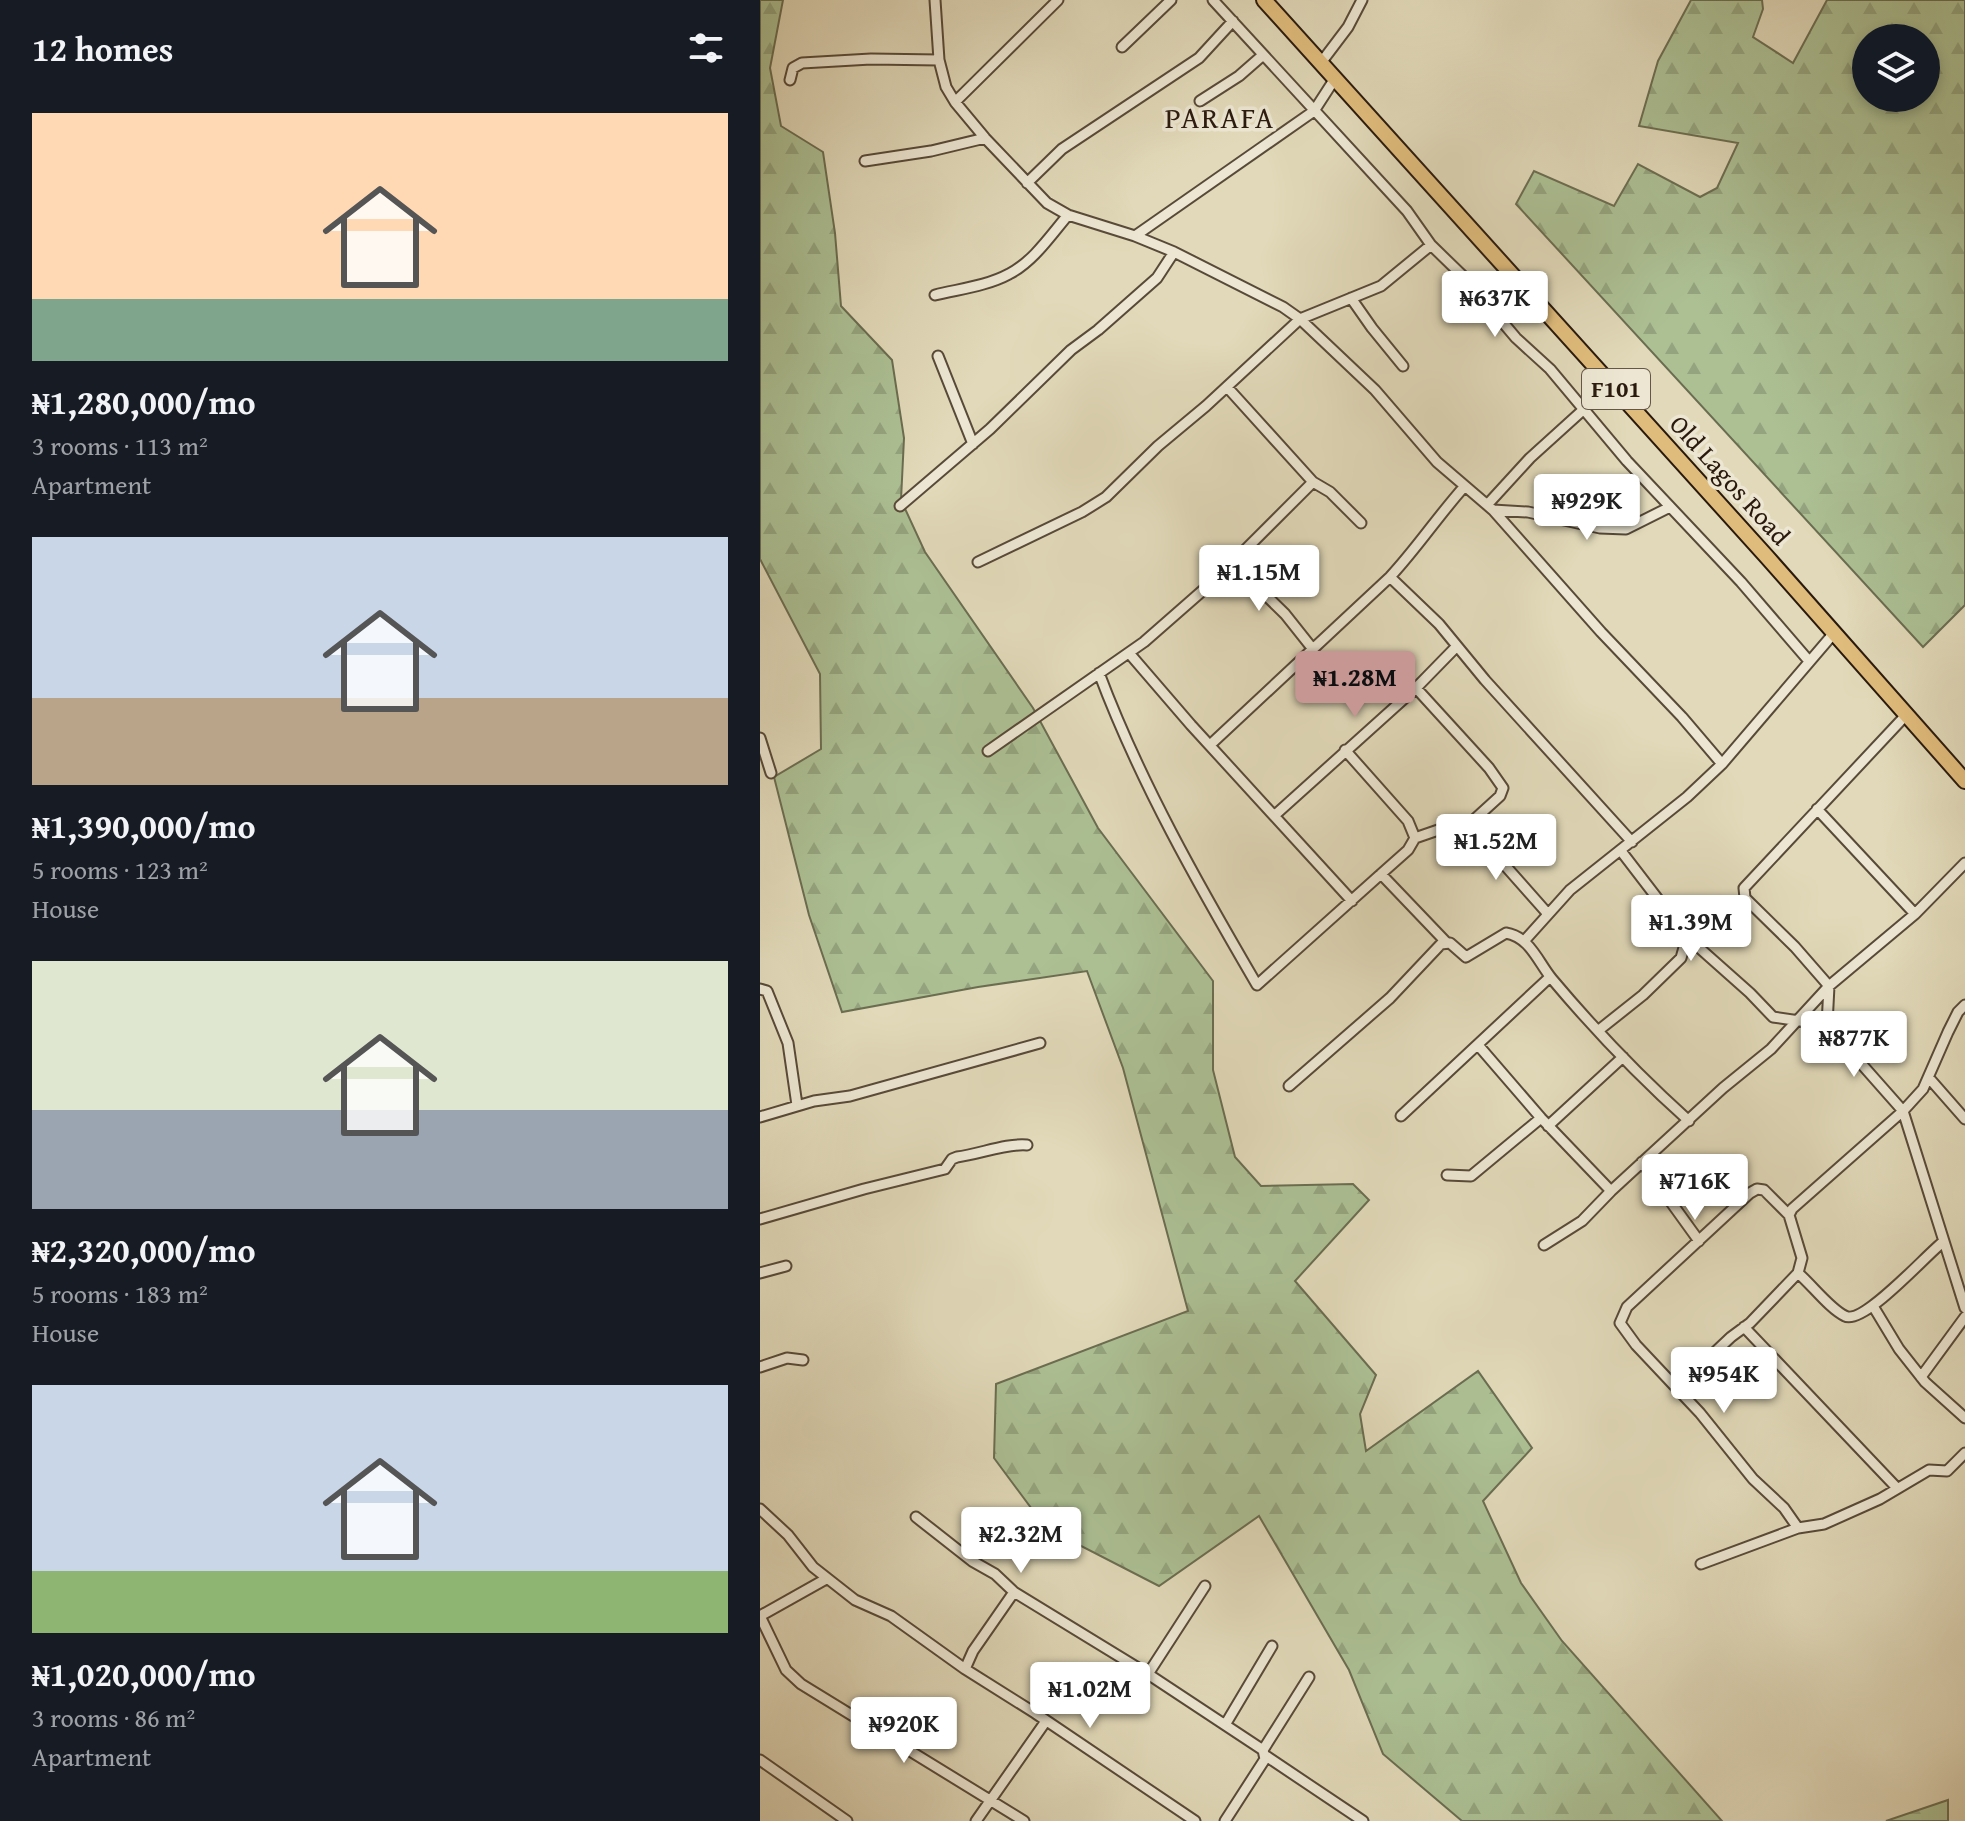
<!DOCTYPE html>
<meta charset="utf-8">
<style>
body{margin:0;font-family:"Gentium Book Plus",serif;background:#20242c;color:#f1f3f6;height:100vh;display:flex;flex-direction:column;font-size:30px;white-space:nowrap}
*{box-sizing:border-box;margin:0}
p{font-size:26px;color:#9ea1a6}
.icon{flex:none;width:44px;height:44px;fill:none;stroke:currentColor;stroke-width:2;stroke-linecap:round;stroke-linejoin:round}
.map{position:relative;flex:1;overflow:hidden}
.sheet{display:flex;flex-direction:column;background:#171b24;width:760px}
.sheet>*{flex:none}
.tools{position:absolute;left:1092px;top:24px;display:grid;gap:16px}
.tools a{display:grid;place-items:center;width:88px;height:88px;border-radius:50%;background:#171b24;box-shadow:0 4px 12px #0003;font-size:40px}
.price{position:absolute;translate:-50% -68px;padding:0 18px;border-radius:8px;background:#fff;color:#222;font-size:26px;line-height:52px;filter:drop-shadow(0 2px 4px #0008)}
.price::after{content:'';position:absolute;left:50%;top:48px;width:24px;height:18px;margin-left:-12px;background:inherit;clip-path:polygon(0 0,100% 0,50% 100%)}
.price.selected{background:#c59692;color:#111}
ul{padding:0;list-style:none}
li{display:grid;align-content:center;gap:16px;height:424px;padding:0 32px}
li span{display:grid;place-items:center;height:248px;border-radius:0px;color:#555}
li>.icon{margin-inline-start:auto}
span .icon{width:144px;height:144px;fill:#fffc;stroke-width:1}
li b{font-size:34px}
h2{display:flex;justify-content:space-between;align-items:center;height:96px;padding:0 32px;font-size:34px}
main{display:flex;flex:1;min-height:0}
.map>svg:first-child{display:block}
.forest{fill:url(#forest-firs);stroke:#6b6d51;stroke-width:2;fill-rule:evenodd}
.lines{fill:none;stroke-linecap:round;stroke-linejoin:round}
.minor-casing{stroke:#584a39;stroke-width:13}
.primary-casing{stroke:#2a1a0e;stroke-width:18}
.minor{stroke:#ece6d2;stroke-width:9}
.primary{stroke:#e0bc7c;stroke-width:14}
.labels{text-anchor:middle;stroke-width:7;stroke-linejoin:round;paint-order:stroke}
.shield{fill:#ece6d2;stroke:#645749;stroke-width:2}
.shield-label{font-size:24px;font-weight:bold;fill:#2a1a0e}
.street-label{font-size:26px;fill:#2a1a0e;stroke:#ece6d2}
.quarter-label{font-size:30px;letter-spacing:2px;fill:#2a1a0e;stroke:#ece6d2}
</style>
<main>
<section class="sheet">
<h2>12 homes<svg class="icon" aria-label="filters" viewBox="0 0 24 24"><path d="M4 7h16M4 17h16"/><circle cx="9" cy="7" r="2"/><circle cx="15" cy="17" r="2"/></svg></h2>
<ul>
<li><span style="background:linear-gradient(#ffd9b3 75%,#7fa58c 0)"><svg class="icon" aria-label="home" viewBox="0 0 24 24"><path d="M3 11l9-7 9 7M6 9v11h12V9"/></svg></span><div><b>₦1,280,000/mo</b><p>3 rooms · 113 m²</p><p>Apartment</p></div></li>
<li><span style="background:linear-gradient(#c9d6e8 65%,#b9a48a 0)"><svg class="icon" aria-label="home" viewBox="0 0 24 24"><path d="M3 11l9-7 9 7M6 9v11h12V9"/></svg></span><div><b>₦1,390,000/mo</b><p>5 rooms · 123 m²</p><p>House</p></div></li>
<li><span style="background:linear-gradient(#dfe7d0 60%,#9aa5b1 0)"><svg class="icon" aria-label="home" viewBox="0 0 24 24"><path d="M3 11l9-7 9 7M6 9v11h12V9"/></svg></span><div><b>₦2,320,000/mo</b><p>5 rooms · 183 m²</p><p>House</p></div></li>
<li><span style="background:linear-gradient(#c9d6e8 75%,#8fb573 0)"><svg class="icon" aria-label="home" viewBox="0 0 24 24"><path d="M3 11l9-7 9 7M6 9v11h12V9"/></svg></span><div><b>₦1,020,000/mo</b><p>3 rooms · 86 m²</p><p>Apartment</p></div></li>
</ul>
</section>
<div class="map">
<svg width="1205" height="1821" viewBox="0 0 1205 1821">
<defs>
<pattern id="forest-firs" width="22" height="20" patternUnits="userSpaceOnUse" patternTransform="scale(2)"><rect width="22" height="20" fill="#acc094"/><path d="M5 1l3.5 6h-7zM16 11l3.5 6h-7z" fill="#94a47e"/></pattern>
</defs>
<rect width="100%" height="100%" fill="#e1d9b9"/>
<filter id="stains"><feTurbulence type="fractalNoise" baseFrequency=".0025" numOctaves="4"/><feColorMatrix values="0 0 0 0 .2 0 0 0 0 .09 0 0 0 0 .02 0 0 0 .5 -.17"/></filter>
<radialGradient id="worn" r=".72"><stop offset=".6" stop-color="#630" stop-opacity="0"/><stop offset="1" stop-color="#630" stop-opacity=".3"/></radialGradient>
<path class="forest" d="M0,0H23L10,68L21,126L63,152L75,233L81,306L132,360L144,438L141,500L165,552L273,708L338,828L453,981V1070L475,1157L501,1186L593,1184L609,1200L535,1281L616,1375L600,1414L606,1451L718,1371L772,1448L723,1501L761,1583L802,1641L962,1821H702L623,1754L589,1670L499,1516L399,1586L286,1528L234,1458L236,1384L428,1311L363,1068L327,971L218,987L82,1012L49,915L14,777L61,749L60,674L0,559Z
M931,0H1002L1003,9L993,37L1033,63L1067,0H1205V605L1163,647L756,204L774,171L854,206L878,164L940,197L957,188L978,143L879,126L898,61ZM1106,38H1166V98H1106Z
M1188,1800V1821H1126Z"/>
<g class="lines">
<defs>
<path id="minor" d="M175,0L179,60L186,87L195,102L225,138L287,203L308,215L375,236L414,252L523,307L540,319L615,390L677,462L733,510L841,632L922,717L962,764
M453,0L647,211L671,245L707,280L756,338L790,369L867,461L981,582L1049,661
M362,47L411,0
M560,64L588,27L602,0
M30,80L33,68L42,63L111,59L179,60
M440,101L479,76L503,55
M195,102L298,0
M105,161L171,151L225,138
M267,183L302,149L439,58L473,21
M375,236L554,111L574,80
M175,295C199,289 227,286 249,274C273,262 291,235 308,215
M591,298L612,328L643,366
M178,356L213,444
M467,387L553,482L570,492L601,523
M727,505L770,458L823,410
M140,506L230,429L311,350L338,330L397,278L414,252
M733,510L768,512L840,528L866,529L910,507
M477,559L484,574L525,614L552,648
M218,562L322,512L346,497L398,446L446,406L540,319L621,286L671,245
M630,577L679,624L725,680L872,842
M369,653L431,725L592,901
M339,673C380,782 438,884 497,985L621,874L648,850L655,838L648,821L585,750
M656,688L729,768L743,788L740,796L706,827
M0,738L11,773
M450,745L630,577C657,548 678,516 704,487
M228,751L384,642L457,578L553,482
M1057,809L1155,914
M515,815L656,688L697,646
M655,838L684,828L706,827L726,844L788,914
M861,851L927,937L990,993L1013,1017L1067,1025L1143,1111L1205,1308
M621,874L686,942
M765,940L810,890L927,797L962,764L1074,633
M0,989L7,991L28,1043L37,1105
M1067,1025L1069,986L1035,947L985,898L984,888L1147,714
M839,1030L883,995L921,958L927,937
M718,1045L781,1118L851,1191
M1169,1078L1205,1119
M529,1086L630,998L681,944L690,943L706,957L746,933C770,937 778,962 792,979C834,1029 880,1077 929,1121
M641,1116L790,977
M0,1117L54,1101L90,1096L280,1043
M788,1126L863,1057
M882,1162L939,1241
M687,1175L711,1176L781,1118
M1029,1215L1032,1209L1143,1111L1163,1089L1188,1032L1198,1012L1205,1005
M0,1219L104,1189L185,1169L192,1159L197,1157C220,1154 247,1143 267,1145
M784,1245L822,1221L851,1191L963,1088L1011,1049L1069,986L1155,914L1205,863
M0,1273L26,1266
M1038,1273C1052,1285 1070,1309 1085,1316C1103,1326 1166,1255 1183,1242
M1113,1306L1139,1349L1165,1382L1205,1418
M984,1327L1137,1488
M0,1367L27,1358L43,1360
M1161,1377L1205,1317
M917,1388L971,1337L990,1323L1038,1273L1042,1258L1029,1215L1004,1190L997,1189L990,1193L867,1307L860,1323L876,1345L940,1413L993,1479L1024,1508L1038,1528
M0,1509L28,1535L53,1567L95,1600L131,1616L205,1669L275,1713L435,1821
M156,1517L212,1561L235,1574L254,1592L213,1651L205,1669
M941,1564L1038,1528L1064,1524L1120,1499L1169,1470L1187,1471L1205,1453
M254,1592L388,1674L503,1750L505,1759L465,1821
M0,1616L26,1670L41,1684L264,1821
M0,1616L66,1579
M388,1674L445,1586
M465,1725L512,1646
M503,1750L549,1677
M506,1756L603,1821
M0,1760L87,1821
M216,1821L286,1721"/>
<path id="primary" d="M504,0L1007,557L1205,781"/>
</defs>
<use href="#minor" class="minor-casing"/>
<use href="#primary" class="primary-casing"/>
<use href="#minor" class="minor"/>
<use href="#primary" class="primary"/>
</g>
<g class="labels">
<rect class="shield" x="822" y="369" width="68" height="40" rx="6"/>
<g class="shield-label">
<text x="856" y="397">F101</text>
</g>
<g class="street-label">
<text transform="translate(970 480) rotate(48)" y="9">Old Lagos Road</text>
</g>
<g class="quarter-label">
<text x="460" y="128">PARAFA</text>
</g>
</g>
<rect width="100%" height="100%" filter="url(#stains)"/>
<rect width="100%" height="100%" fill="url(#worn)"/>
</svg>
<div class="tools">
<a><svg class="icon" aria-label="layers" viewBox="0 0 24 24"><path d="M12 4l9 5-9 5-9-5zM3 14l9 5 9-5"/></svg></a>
</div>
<b class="price" style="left:735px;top:339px">₦637K</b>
<b class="price" style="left:827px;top:542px">₦929K</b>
<b class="price" style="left:499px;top:613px">₦1.15M</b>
<b class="price selected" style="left:595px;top:719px">₦1.28M</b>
<b class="price" style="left:736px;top:882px">₦1.52M</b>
<b class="price" style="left:931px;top:963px">₦1.39M</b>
<b class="price" style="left:1094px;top:1079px">₦877K</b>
<b class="price" style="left:935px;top:1222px">₦716K</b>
<b class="price" style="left:964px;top:1415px">₦954K</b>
<b class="price" style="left:261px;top:1575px">₦2.32M</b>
<b class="price" style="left:330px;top:1730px">₦1.02M</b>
<b class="price" style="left:144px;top:1765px">₦920K</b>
</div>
</main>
